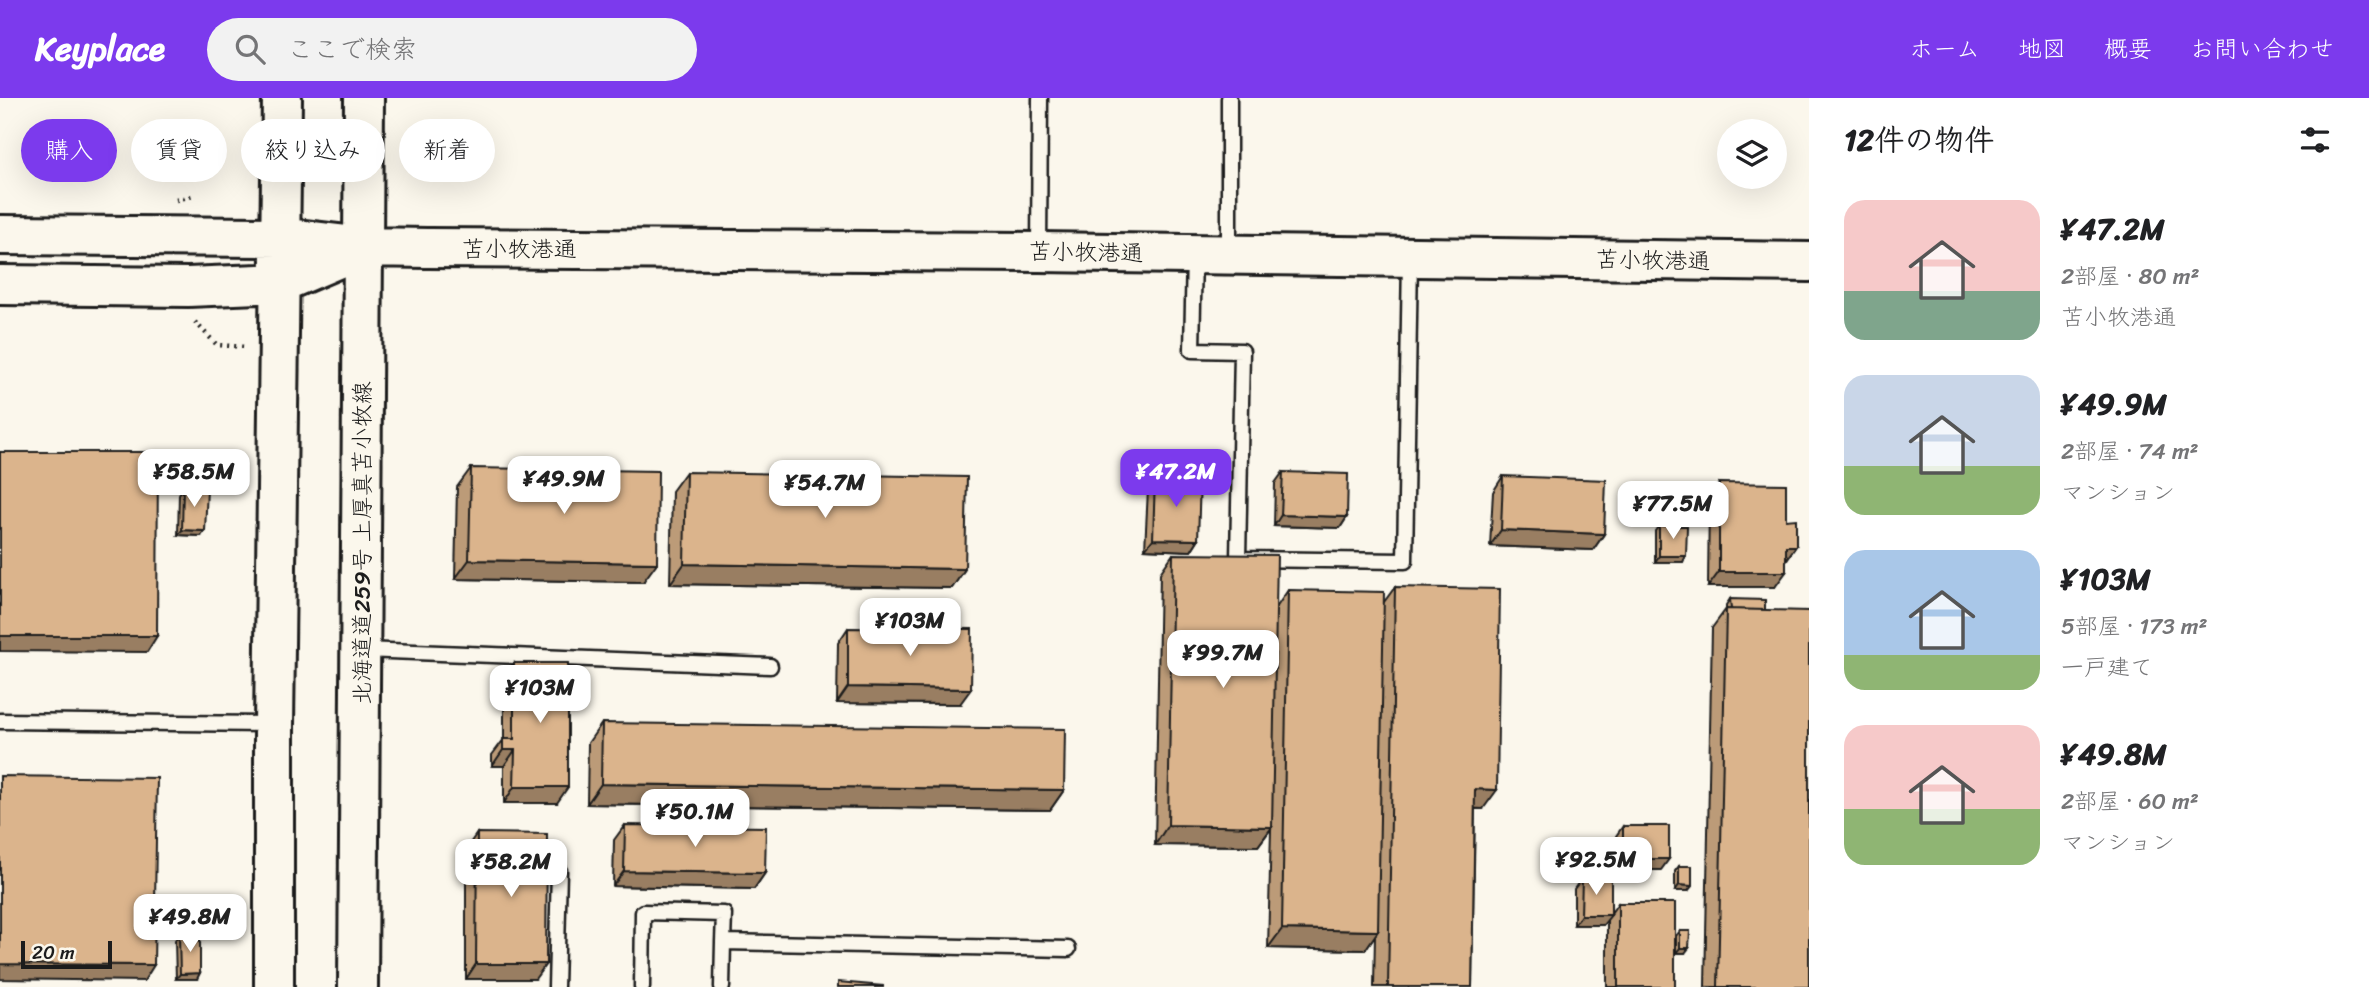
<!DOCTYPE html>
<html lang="ja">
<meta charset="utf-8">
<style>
body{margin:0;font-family:Sriracha,"Klee One",sans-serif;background:#f2f2f2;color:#202124;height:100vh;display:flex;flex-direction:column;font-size:26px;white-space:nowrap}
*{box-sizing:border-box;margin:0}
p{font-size:23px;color:#757577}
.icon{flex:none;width:38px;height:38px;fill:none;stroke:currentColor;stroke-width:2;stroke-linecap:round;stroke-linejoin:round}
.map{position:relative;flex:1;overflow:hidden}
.side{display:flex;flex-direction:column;background:#fff;width:560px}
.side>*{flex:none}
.banner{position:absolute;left:21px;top:21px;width:665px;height:63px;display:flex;gap:14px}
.fabs{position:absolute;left:1717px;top:21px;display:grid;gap:14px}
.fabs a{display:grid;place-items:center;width:70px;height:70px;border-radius:50%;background:#fff;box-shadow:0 7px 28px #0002;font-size:35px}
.scale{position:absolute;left:21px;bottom:18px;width:91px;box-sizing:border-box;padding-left:7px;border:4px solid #1c1c1c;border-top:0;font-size:19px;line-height:24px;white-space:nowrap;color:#1c1c1c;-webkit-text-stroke:5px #fbf7ec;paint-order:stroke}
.price{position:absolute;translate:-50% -60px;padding:0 16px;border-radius:14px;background:#fff;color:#222;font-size:23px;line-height:46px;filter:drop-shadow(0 2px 4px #0008)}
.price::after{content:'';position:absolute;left:50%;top:42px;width:21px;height:16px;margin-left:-10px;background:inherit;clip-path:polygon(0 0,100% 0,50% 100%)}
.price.on{background:#7c3aed;color:#fff}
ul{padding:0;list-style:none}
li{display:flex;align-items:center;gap:21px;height:175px;padding:0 35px}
li span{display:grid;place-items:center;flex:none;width:196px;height:140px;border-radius:21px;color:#555}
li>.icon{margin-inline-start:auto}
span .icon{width:84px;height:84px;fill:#fffc;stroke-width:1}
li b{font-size:30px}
h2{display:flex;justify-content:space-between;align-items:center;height:84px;padding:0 35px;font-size:30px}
.chip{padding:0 24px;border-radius:32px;background:#fff;box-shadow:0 7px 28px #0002;font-size:24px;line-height:63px}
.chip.on{background:#7c3aed;color:#fff}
header{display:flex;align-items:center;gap:42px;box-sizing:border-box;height:98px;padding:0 35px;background:#7c3aed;color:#fff}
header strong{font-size:33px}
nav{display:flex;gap:38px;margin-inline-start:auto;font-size:24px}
.search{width:490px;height:63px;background:#f2f2f2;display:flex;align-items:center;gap:18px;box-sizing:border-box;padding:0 24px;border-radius:38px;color:#757577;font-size:26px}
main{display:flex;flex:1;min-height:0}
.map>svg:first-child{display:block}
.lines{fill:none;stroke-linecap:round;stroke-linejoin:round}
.lane-casing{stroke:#1c1c1c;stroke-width:19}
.secondary-casing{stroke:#1c1c1c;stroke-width:44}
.path{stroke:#1c1c1c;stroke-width:4.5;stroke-dasharray:2 5;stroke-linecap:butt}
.lane{stroke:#fbf7ec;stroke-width:14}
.secondary{stroke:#fbf7ec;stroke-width:38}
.wall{fill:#bc9b78;stroke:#1c1c1c;stroke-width:2}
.shaded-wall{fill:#997e62;stroke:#1c1c1c;stroke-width:2}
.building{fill:#dbb48c;stroke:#1c1c1c;stroke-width:2}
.labels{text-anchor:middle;stroke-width:5;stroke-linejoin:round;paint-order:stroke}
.street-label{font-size:23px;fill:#1c1c1c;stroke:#fbf7ec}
</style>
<header>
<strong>Keyplace</strong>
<div class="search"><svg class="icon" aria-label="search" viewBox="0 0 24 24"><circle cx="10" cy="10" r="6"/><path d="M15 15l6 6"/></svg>ここで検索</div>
<nav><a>ホーム</a><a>地図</a><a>概要</a><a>お問い合わせ</a></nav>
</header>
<main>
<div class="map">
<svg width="1809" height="889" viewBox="0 0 1809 889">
<rect width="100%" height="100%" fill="#fbf7ec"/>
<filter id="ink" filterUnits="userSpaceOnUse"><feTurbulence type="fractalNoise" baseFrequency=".0143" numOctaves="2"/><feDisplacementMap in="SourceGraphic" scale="14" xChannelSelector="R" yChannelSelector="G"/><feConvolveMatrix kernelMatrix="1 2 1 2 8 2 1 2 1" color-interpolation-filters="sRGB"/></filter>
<g filter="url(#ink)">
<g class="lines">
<defs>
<path id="lane" d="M1039,153L1040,0
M1229,154V0
M1194,157L1192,252L1242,253L1238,461L1405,463L1410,160
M363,552L770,568
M0,623L273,626
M556,889L559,773
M642,889L643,814L724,816L723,844
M722,889L723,844L1068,851"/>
<path id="secondary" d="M0,137L280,139L364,149L427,150L1039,154L1809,164
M0,187L188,189L280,185L362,150
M274,889V626L282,0
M358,889L364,0"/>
</defs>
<use href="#lane" class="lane-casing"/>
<use href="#secondary" class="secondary-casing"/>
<path class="path" d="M176,102L192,98
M195,224L217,247L246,249"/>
<use href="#lane" class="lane"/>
<use href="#secondary" class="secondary"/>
</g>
<path class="wall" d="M471,370L643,484L455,481L457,389Z
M686,374L965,471L952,490L670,486L672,393Z
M1283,374L1347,419L1340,430L1274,428L1275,385Z
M1503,378L1604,436L1593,452L1490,448L1493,394Z
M1155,380L1198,442L1191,453L1145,451L1148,391Z
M1719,385L1786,422L1796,448L1786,463L1775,489H1708L1709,401Z
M183,390L201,438L178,437L179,396Z
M1659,428L1683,464H1655V433Z
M1173,456L1276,510L1288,492L1384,504L1395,489L1483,711H1475L1472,889H1374L1375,837L1365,852L1268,850L1271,731L1258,748L1155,747L1160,475Z
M1730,501L1809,889H1705L1712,530L1726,511V507Z
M848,530L960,606L837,605L838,545Z
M514,565L557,705H504V668H492V657L504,641V580Z
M602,625L1064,692L1050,712L587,706L588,645Z
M625,727L765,775L754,791L613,788L614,742Z
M1623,728L1661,772H1615L1616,738Z
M477,735L535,881H466V751Z
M1679,768L1688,793H1675V773Z
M1582,780L1611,815L1618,805L1675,889H1607V822L1603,827H1574V791Z
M1680,833L1685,855H1676V838Z
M179,837L197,881H176L175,842Z"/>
<path class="shaded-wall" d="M1281,417L1347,419L1340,430L1274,428Z
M182,432L205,433L201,438L178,437Z
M1501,432L1604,436L1593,452L1490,448Z
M1153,441L1198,442L1191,453L1145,451Z
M1786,448H1796L1785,463Z
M1659,458H1686L1683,464H1655Z
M469,462L657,465L643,484L455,481Z
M684,466L965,471L952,490L670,486Z
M1719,474H1786L1775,489H1708Z
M0,538H157L147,554L0,553Z
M848,589L971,591L960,606L837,605Z
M503,652H515L504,668H492Z
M601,686L1064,692L1050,712L587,706Z
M514,689H568L557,705H504Z
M1475,691L1497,692L1483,711L1461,710Z
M1168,727L1272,729L1258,748L1155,747Z
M1623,761H1669L1661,772H1615Z
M624,773L765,775L754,791L613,788Z
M1679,787L1692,788L1688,793H1675Z
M1581,817H1611L1603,827H1574Z
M1282,831L1378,833L1365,852L1268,850Z
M1680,850H1689L1685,855H1676Z
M0,866L154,867L144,883L0,881Z
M476,866H546L535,881H466Z
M200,875L197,881H176L180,876Z"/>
<path class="building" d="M0,354H158L157,538H0Z
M471,370L658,373L657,465L469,462Z
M686,374L967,379L965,471L684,466Z
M1283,374L1348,376L1347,419L1281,417Z
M1503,378L1606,382L1604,436L1501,432Z
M1155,380L1200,382L1198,442L1153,441Z
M1719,385L1786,386V422L1796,421V448H1786V474H1719Z
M183,390L207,391L205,433L182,432Z
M1659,428H1687L1686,458H1659Z
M1173,456L1277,457L1272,729L1168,727Z
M1395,489L1500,491L1497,692L1475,691L1472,889H1388Z
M1288,492L1384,494L1378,833L1282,831Z
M1730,501L1765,502V512L1731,511Z
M1726,511L1809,513V889H1718Z
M848,530L972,531L971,591L848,589Z
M514,565H568V689H514L515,652H503V641H514Z
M602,625L1065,631L1064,692L601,686Z
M0,678L157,680L154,867L0,866Z
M625,727L766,729L765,775L624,773Z
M1623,728H1669V761H1623Z
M477,735L547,736L546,866H476Z
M1679,768H1692V788L1679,787Z
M1582,780H1611V817H1581Z
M1618,805H1675V889H1618Z
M1680,833H1690L1689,850H1680Z
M200,836V875L180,876L179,837Z
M838,884L883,888V889H838Z"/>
</g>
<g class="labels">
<g class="street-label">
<text x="519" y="159">苫小牧港通</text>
<text transform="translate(1086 154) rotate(1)" y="8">苫小牧港通</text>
<text transform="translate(1653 162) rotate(1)" y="8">苫小牧港通</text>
<text transform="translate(362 445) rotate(-90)" y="8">北海道道259号 上厚真苫小牧線</text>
</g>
</g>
</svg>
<div class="fabs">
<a><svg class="icon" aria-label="layers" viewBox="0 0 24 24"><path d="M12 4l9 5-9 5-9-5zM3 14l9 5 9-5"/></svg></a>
</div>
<div class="scale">20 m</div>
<b class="price" style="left:194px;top:411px">¥58.5M</b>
<b class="price on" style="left:1176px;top:411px">¥47.2M</b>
<b class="price" style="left:564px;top:418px">¥49.9M</b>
<b class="price" style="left:825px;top:422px">¥54.7M</b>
<b class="price" style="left:1673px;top:443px">¥77.5M</b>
<b class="price" style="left:910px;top:560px">¥103M</b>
<b class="price" style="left:1223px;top:592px">¥99.7M</b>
<b class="price" style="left:540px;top:627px">¥103M</b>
<b class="price" style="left:695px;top:751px">¥50.1M</b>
<b class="price" style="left:1596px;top:799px">¥92.5M</b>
<b class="price" style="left:511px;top:801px">¥58.2M</b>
<b class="price" style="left:190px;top:856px">¥49.8M</b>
<div class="banner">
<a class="chip on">購入</a>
<a class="chip">賃貸</a>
<a class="chip">絞り込み</a>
<a class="chip">新着</a>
</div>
</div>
<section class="side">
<h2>12件の物件<svg class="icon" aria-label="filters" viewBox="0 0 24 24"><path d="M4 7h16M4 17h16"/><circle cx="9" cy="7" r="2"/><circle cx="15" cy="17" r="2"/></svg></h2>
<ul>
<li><span style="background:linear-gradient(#f6c9c9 65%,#7fa58c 0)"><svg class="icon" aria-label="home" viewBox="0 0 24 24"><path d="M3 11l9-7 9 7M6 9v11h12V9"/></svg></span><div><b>¥47.2M</b><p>2部屋 · 80 m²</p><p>苫小牧港通</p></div></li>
<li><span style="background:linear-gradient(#c9d6e8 65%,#8fb573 0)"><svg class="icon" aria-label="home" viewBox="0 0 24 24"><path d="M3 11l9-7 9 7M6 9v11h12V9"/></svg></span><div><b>¥49.9M</b><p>2部屋 · 74 m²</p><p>マンション</p></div></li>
<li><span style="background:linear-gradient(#a9c7e8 75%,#8fb573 0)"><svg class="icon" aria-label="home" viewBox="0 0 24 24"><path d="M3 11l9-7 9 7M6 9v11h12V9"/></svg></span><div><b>¥103M</b><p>5部屋 · 173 m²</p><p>一戸建て</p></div></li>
<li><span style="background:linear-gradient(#f6c9c9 60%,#8fb573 0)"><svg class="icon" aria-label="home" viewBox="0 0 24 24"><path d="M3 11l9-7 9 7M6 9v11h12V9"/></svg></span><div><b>¥49.8M</b><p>2部屋 · 60 m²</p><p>マンション</p></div></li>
</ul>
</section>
</main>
